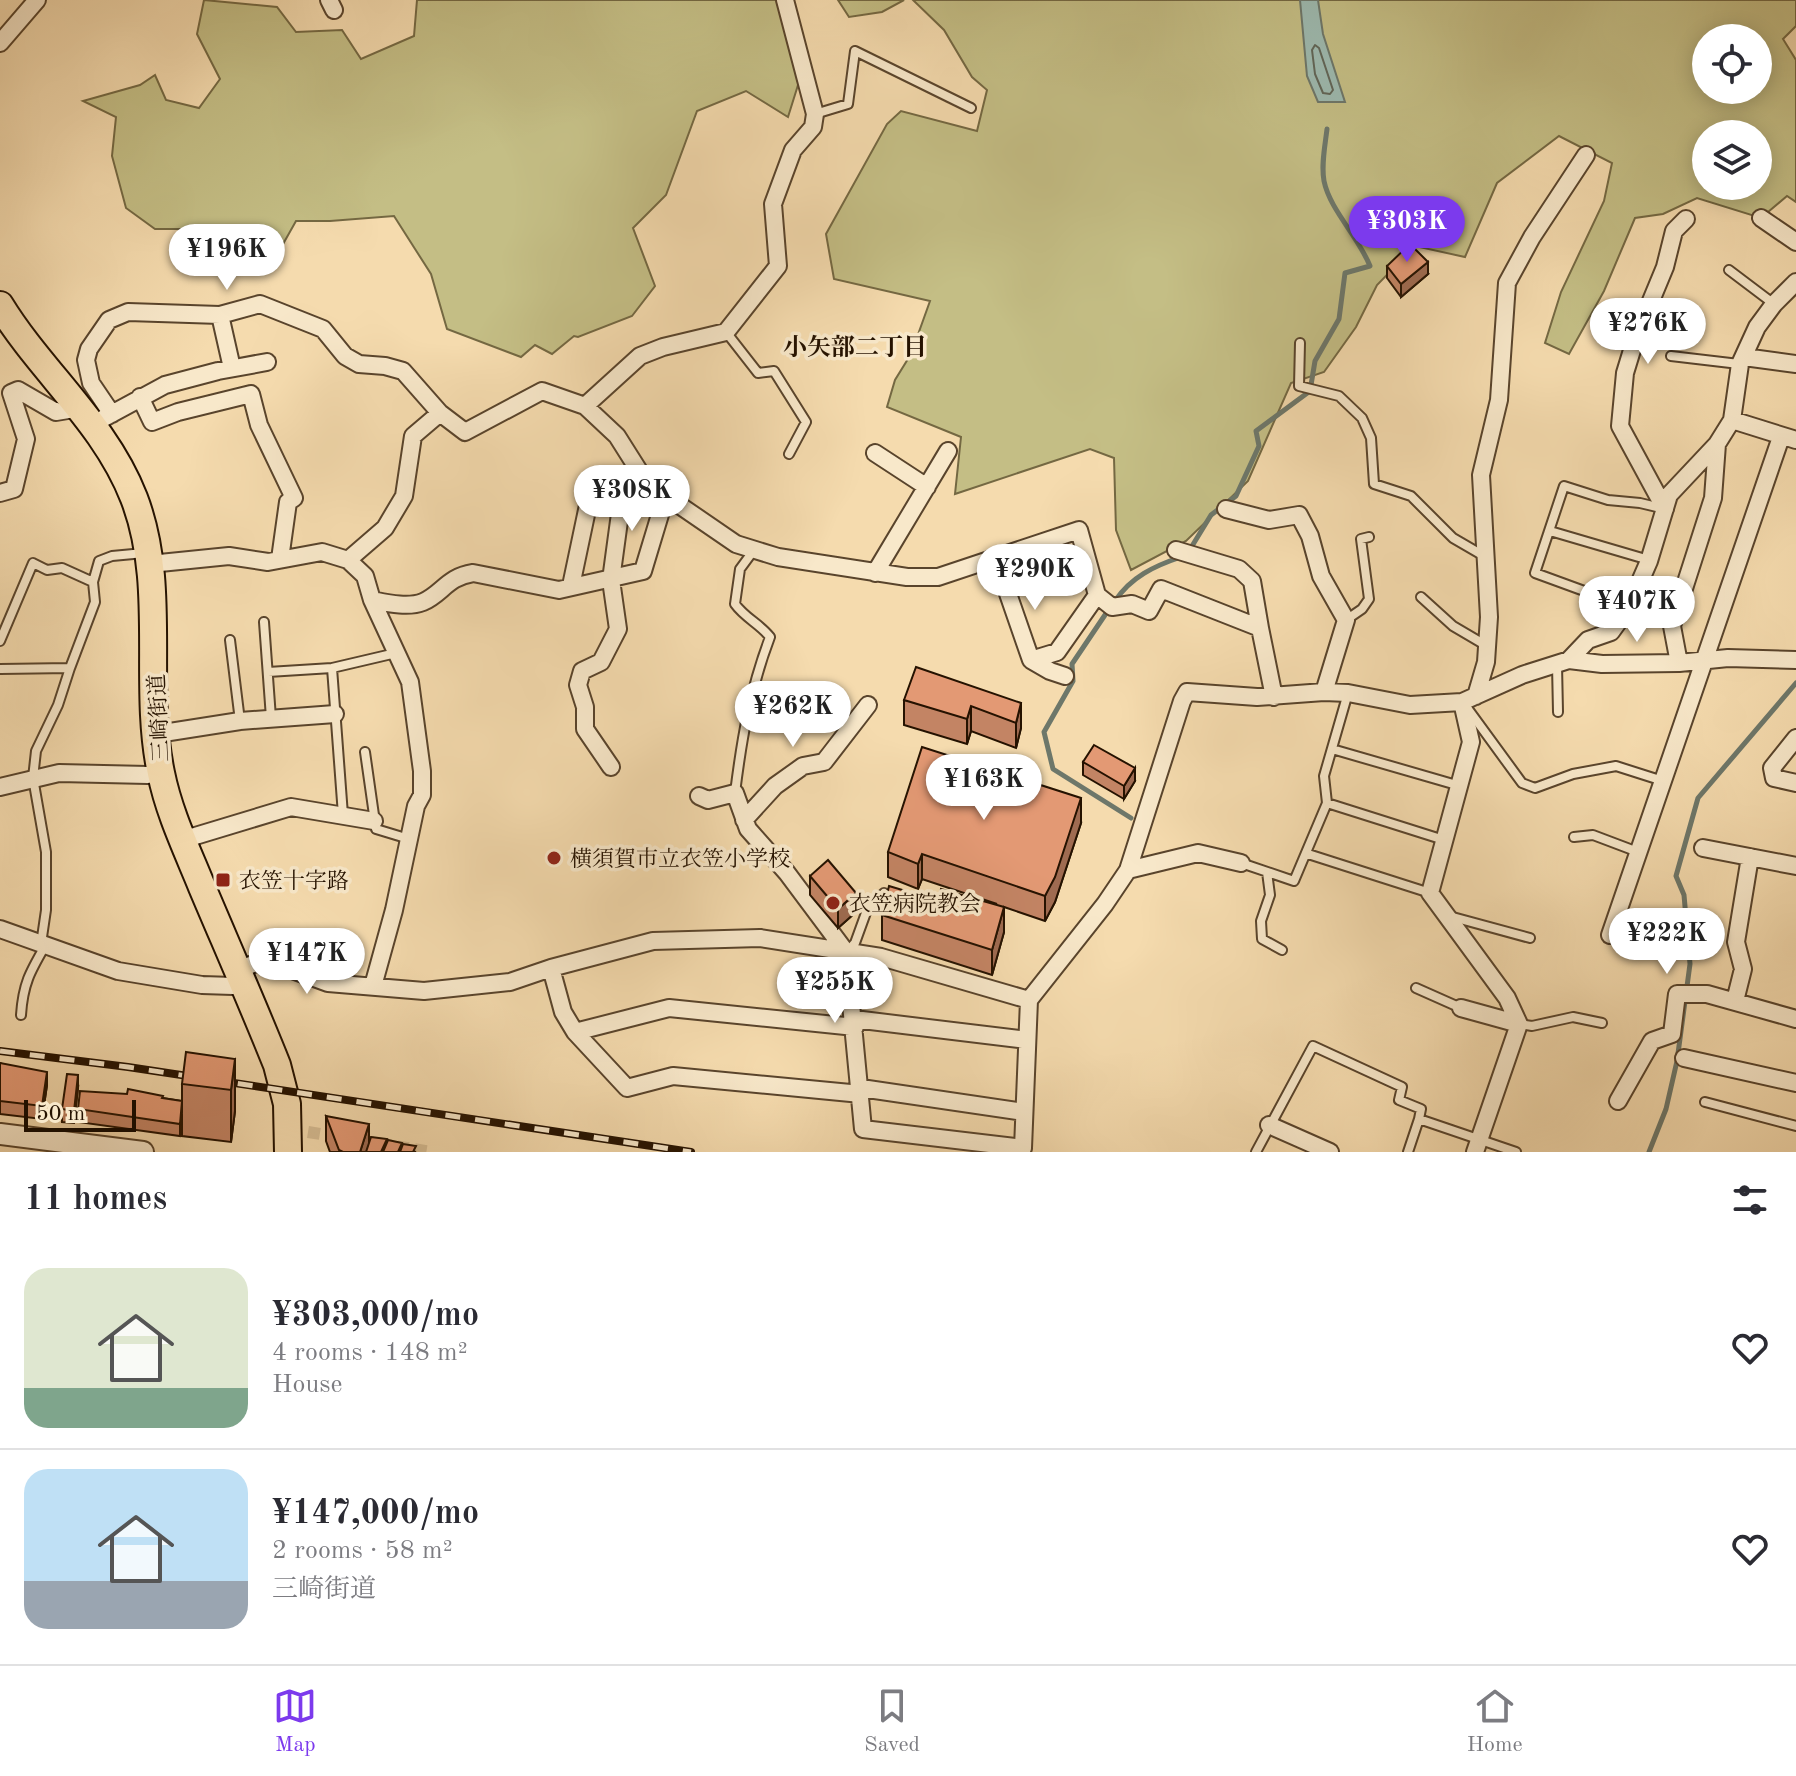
<!DOCTYPE html>
<meta charset="utf-8">
<style>
body{margin:0;font-family:"Old Standard TT","Noto Serif JP",serif;background:#f2f2f3;color:#2b2b33;height:100vh;display:flex;flex-direction:column;font-size:30px;white-space:nowrap}
*{box-sizing:border-box;margin:0}
p{font-size:26px;color:#7c7c81}
.icon{flex:none;width:44px;height:44px;fill:none;stroke:currentColor;stroke-width:2;stroke-linecap:round;stroke-linejoin:round}
.map{position:relative;height:1152px;overflow:hidden}
.drawer{display:flex;flex-direction:column;background:#fff;flex:1}
.drawer>*{flex:none}
.controls{position:absolute;left:1692px;top:24px;display:grid;gap:16px}
.controls a{display:grid;place-items:center;width:80px;height:80px;border-radius:50%;background:#fff;box-shadow:0 4px 20px #0003;font-size:40px}
.scale{position:absolute;left:24px;bottom:20px;width:112px;box-sizing:border-box;padding-left:8px;border:4px solid #251200;border-top:0;font-size:22px;line-height:28px;white-space:nowrap;color:#251200;-webkit-text-stroke:6px #f8e8ca;paint-order:stroke}
.price{position:absolute;translate:-50% -68px;padding:0 18px;border-radius:28px;background:#fff;color:#222;font-size:26px;line-height:52px;filter:drop-shadow(0 2px 4px #0008)}
.price::after{content:'';position:absolute;left:50%;top:48px;width:24px;height:18px;margin-left:-12px;background:inherit;clip-path:polygon(0 0,100% 0,50% 100%)}
.price.on{background:#7c3aed;color:#fff}
ul{padding:0;list-style:none}
li{display:flex;align-items:center;gap:24px;height:200px;padding:0 24px}
li+li{border-top:2px solid #e1e1e2}
li span{display:grid;place-items:center;flex:none;width:224px;height:160px;border-radius:24px;color:#555}
li>.icon{margin-inline-start:auto}
span .icon{width:96px;height:96px;fill:#fffc;stroke-width:1}
li b{font-size:34px}
h2{display:flex;justify-content:space-between;align-items:center;height:96px;padding:0 24px;font-size:34px}
.menu{display:flex;justify-content:space-around;align-items:center;height:112px;border-top:2px solid #e1e1e2;background:#fff;font-size:22px;color:#7c7c81}
.menu a{display:grid;justify-items:center;gap:4px}
.menu .on{color:#7c3aed}
.map>svg:first-child{display:block}
.green{fill:#c4be85;stroke:#746842;stroke-width:2;fill-rule:evenodd}
.water{fill:#9dbab0;stroke:#6d776a;stroke-width:2}
.lines{fill:none;stroke-linecap:round;stroke-linejoin:round}
.shore{stroke:#616658;stroke-width:2}
.stream{stroke:#6d776a;stroke-width:5}
.pedestrian-tunnel{stroke:#d6bd94;stroke-width:12;stroke-dasharray:12 6;stroke-linecap:butt}
.service-casing{stroke:#59442c;stroke-width:12}
.minor-casing{stroke:#59442c;stroke-width:20}
.tertiary-casing{stroke:#59442c;stroke-width:24}
.primary-casing{stroke:#251200;stroke-width:30}
.service{stroke:#f8e8ca;stroke-width:8}
.minor{stroke:#f8e8ca;stroke-width:16}
.tertiary{stroke:#f8e8ca;stroke-width:20}
.primary{stroke:#f5dbae;stroke-width:26}
.rail-casing{stroke:#251200;stroke-width:8}
.rail{stroke:#f8e8ca;stroke-width:5;stroke-dasharray:15;stroke-linecap:butt}
.wall{fill:#c38464;stroke:#251200;stroke-width:2}
.shaded-wall{fill:#9f6b51;stroke:#251200;stroke-width:2}
.building{fill:#e39974;stroke:#251200;stroke-width:2}
.poi-dot{fill:#8f2418;stroke:#f8e8ca;stroke-width:3}
.labels{text-anchor:middle;stroke-width:7;stroke-linejoin:round;paint-order:stroke}
.street-label{font-size:22px;fill:#251200;stroke:#f8e8ca}
.poi-label{font-size:22px;fill:#251200;stroke:#f8e8ca;text-anchor:start}
.neighbourhood-label{font-size:24px;font-weight:bold;fill:#251200;stroke:#f8e8ca}
</style>
<div class="map">
<svg width="1796" height="1152" viewBox="0 0 1796 1152">
<rect width="100%" height="100%" fill="#f5dbae"/>
<filter id="stains"><feTurbulence type="fractalNoise" baseFrequency=".0025" numOctaves="4"/><feColorMatrix values="0 0 0 0 .2 0 0 0 0 .09 0 0 0 0 .02 0 0 0 .5 -.17"/></filter>
<radialGradient id="worn" r=".72"><stop offset=".6" stop-color="#630" stop-opacity="0"/><stop offset="1" stop-color="#630" stop-opacity=".3"/></radialGradient>
<path class="green" d="M204,0L277,7L296,32L342,30L361,59L414,36L417,0H783L784,30L803,69L788,117L746,91L697,111L666,195L633,228L655,286L632,316L578,337L574,336L552,354L535,345L521,357L447,329L431,274L394,216L330,221H296L278,253L212,229H155L126,208L112,156L116,117L83,101L140,85L155,75L166,100L199,108L220,79L197,34Z
M838,0H904L882,12L849,17Z
M913,0H1796V26L1783,39L1796,60V202L1787,196L1761,218L1697,198L1663,214L1635,218L1604,291L1569,354L1545,343L1561,292L1604,201L1612,163L1559,136L1497,183L1465,257L1415,246L1377,285L1356,327L1324,372L1291,383L1248,481L1186,541L1131,570L1116,530L1114,458L1090,449L955,494L961,437L887,407L895,380L911,354L930,301L834,279L826,234L887,124L901,111L977,131L987,90L972,77L944,30ZM1706,38H1758V90H1706ZM1706,134H1758V186H1706Z"/>
<path class="water" d="M1300,0H1318L1323,34L1345,102H1318L1307,76Z"/>
<g class="lines">
<path class="shore" d="M1315,45L1319,48L1333,90L1330,94L1323,93L1315,74L1312,50Z"/>
<path class="stream" d="M1189,551L1211,515L1236,496L1259,446L1256,431L1310,391L1315,361L1339,319L1345,273L1370,266C1358,236 1330,210 1324,181C1321,165 1325,146 1327,129
M1115,601C1131,577 1154,566 1181,557
M1109,609L1072,664L1073,681L1044,732L1053,769L1131,818
M1649,1152L1666,1109L1677,1061L1690,964L1684,895L1676,876L1698,798L1796,683"/>
<path class="pedestrian-tunnel" d="M308,1132L432,1152"/>
<defs>
<path id="service" d="M815,114L848,104L855,51L971,108
M1729,270L1774,304
M726,332L758,373L774,371L806,422L789,454
M1300,343L1299,386L1339,396L1362,418L1371,438L1374,484L1411,496L1453,538L1484,556
M1671,356L1739,364
M1550,531L1649,560
M1421,597L1453,626L1487,646
M1628,607L1535,573L1564,486L1608,500L1640,503L1665,509
M1346,620L1362,609L1369,599L1361,539L1369,537
M264,622L271,718
M230,640L240,721
M0,641L33,563L47,570L62,568L93,582
M1557,665L1558,712
M70,668L95,602L93,582L99,561L112,556L144,553
M332,668L343,815
M0,669L70,668L58,705L36,751L33,778L46,852V910L41,944
M268,672L332,668L396,653
M1468,709L1522,783L1535,788L1573,774L1616,766L1663,781
M1332,749L1460,786
M365,752L376,829L409,839
M735,793C742,737 750,690 770,637C760,624 745,618 735,604L740,569L754,550
M1327,803L1324,776L1348,693
M1574,837L1593,835L1638,852
M1308,854L1430,893
M1241,863L1294,881L1327,803L1444,840
M1267,872L1270,895L1261,921L1262,939L1282,950
M1449,916L1530,938
M847,952L855,943L867,910L884,893
M1416,988L1461,1008
M21,1015C23,984 30,972 45,946
M1519,1024L1532,1026L1573,1017L1602,1023
M1705,1102L1796,1126
M1256,1152L1313,1046L1402,1087L1399,1100L1421,1109L1419,1119
M1408,1152L1419,1119L1516,1152"/>
<path id="minor" d="M329,0L334,10
M0,43L37,0
M1761,218L1796,242
M220,315L232,368
M1744,357L1796,364
M140,397L152,422L178,412L251,394L259,425L294,498L288,502L280,559
M585,406L640,356L663,347L726,332L778,266L773,204L793,150L813,127L815,114L785,0
M112,414L91,383L86,360L89,349L109,320L128,312L220,315L260,304L323,329L345,356L359,364L385,366L403,371L440,413L465,432L542,391L585,406L617,436L641,474L665,498L682,507L736,544L778,557L907,577H938L1079,530L1097,595L1112,607L1132,604L1149,611L1161,589L1260,628L1274,697
M104,418L165,385L218,371L267,362
M1732,420L1796,440
M875,453L927,487
M0,493L14,489L26,439L11,393L18,390L56,412L80,408
M1226,509L1269,520L1299,515L1310,536L1321,576L1346,620L1324,692
M1665,509L1620,426L1625,373L1636,337L1665,267L1674,231L1686,219
M1176,550L1239,569L1252,581L1260,628
M996,559L1031,660L1050,671L1065,676
M150,564L229,556L268,562L322,552L348,560
M875,573L948,451
M571,586L591,491
M372,600C387,603 408,608 423,602C442,594 447,577 473,573L559,590L643,571L665,498
M1031,660L1057,652L1097,595
M1569,660L1588,640L1611,632L1629,607L1649,561L1669,495L1717,444L1732,420L1740,364L1757,327L1774,304L1796,282
M1679,663L1672,626L1713,498L1717,444
M1476,696L1486,662L1489,617L1481,475L1499,400L1507,283L1532,237L1586,155
M1462,702L1471,742L1430,893L1507,998L1519,1024L1475,1152
M157,734L240,721L335,714
M1796,738L1772,768L1774,778L1796,783
M611,767L585,729V707L578,685L582,671L601,662L618,629L611,580L624,484L641,474
M0,787L59,773L148,775L160,771
M699,796L708,800L735,793L748,829L787,873L846,952L863,1129L1023,1148L1029,1000L1105,904L1128,870L1182,701L1187,692L1257,697L1324,692L1348,693L1410,705L1462,702L1522,675L1569,660L1602,664L1679,663L1728,658L1796,660
M744,820L775,786L803,766L824,762L868,705
M182,840L291,807L374,821
M1703,848L1796,866
M1128,870L1198,853L1241,863
M0,929L118,971L202,985L233,986L242,982
M1610,935L1781,437
M551,968L563,1012L575,1032L627,1088L673,1076L861,1094
M237,970L256,963L276,964L328,983L424,991L510,982L551,968L653,941L760,938L881,957L1029,1000
M373,986L394,910L416,806L422,795V771L410,682L372,600L365,576L348,560L385,528L404,496L413,436L440,413
M1735,1001L1743,969L1736,942L1750,857
M1461,1008L1519,1024
M854,1019L1027,1040
M575,1032L669,1008L855,1027
M1684,1058L1796,1083
M861,1088L1024,1112
M1618,1101L1652,1041L1672,1034L1677,994H1707L1796,1019
M1269,1125L1330,1152"/>
<path id="tertiary" d="M0,1134L143,1152"/>
<path id="primary" d="M0,305C41,372 105,423 134,498C168,586 142,683 161,773C169,813 187,850 202,887C227,946 253,1005 277,1065L287,1104L288,1152"/>
</defs>
<use href="#service" class="service-casing"/>
<use href="#minor" class="minor-casing"/>
<use href="#tertiary" class="tertiary-casing"/>
<use href="#primary" class="primary-casing"/>
<use href="#service" class="service"/>
<use href="#minor" class="minor"/>
<use href="#tertiary" class="tertiary"/>
<use href="#primary" class="primary"/>
<defs>
<path id="rail" d="M0,1051L128,1067L691,1152"/>
</defs>
<use href="#rail" class="rail-casing"/>
<use href="#rail" class="rail"/>
</g>
<path class="wall" d="M1387,266L1428,274L1401,297L1387,278Z
M904,700L1021,703V728L1016,748L971,731L967,744L904,725Z
M1083,762L1135,781L1124,799L1083,775Z
M1081,823L1055,902L1045,921L1004,907V932L992,975L882,940V915L939,901L997,904L922,879L918,889L888,877V852Z
M810,876L856,912L838,928L810,895Z
M235,1059V1111L231,1142L182,1136V1114L180,1136L78,1122V1109L163,1098L182,1101V1084Z
M0,1063L47,1085L42,1119L0,1114Z
M78,1088L74,1123L62,1122V1109Z
M326,1116L369,1143L387,1144L416,1152H330L326,1141Z"/>
<path class="shaded-wall" d="M1428,262V274L1401,297V284Z
M1021,703V728L1016,748V723Z
M971,706V731L967,744V719Z
M1135,768V781L1124,799V786Z
M1081,798V823L1055,902L1045,921V896Z
M922,854V879L918,889V864Z
M856,893V912L838,928V909Z
M1004,907V932L992,975V950Z
M235,1059V1111L231,1142V1090Z
M47,1072V1085L42,1119V1106Z
M78,1075V1088L74,1123V1111Z
M182,1101V1113L180,1136V1124Z
M369,1124V1150L368,1152H360Z"/>
<path class="building" d="M1410,244L1428,262L1401,284L1387,266Z
M916,667L1021,703L1016,723L971,706L967,719L904,700Z
M1094,745L1135,768L1124,786L1083,762Z
M922,747L1081,798L1055,877L1045,896L922,854L918,864L888,852Z
M828,860L856,893L838,909L810,876Z
M889,886L939,901L941,889L1004,907L992,950L882,915Z
M186,1052L235,1059L231,1090L182,1084Z
M0,1063L47,1072L42,1106L0,1101Z
M67,1074L78,1075L74,1111L62,1109Z
M128,1089L163,1096L162,1098L182,1101L180,1124L78,1109L80,1091L127,1094Z
M326,1116L369,1124L360,1152H343L339,1150Z
M371,1137L387,1139L381,1152H366Z
M388,1140L402,1143L398,1152H383Z
M403,1144L416,1146L413,1152H400Z"/>
<g class="poi-dot">
<circle cx="554" cy="858" r="8"/>
<rect x="215" y="872" width="16" height="16" rx="4"/>
<circle cx="833" cy="903" r="8"/>
</g>
<g class="labels">
<g class="street-label">
<text transform="translate(158 718) rotate(-93)" y="8">三崎街道</text>
</g>
<g class="poi-label">
<text x="570" y="866">横須賀市立衣笠小学校</text>
<text x="239" y="888">衣笠十字路</text>
<text x="849" y="911">衣笠病院教会</text>
</g>
<g class="neighbourhood-label">
<text x="855" y="355">小矢部二丁目</text>
</g>
</g>
<rect width="100%" height="100%" filter="url(#stains)"/>
<rect width="100%" height="100%" fill="url(#worn)"/>
</svg>
<div class="controls">
<a><svg class="icon" aria-label="locate" viewBox="0 0 24 24"><circle cx="12" cy="12" r="6"/><path d="M12 2v4M12 18v4M2 12h4M18 12h4"/></svg></a>
<a><svg class="icon" aria-label="layers" viewBox="0 0 24 24"><path d="M12 4l9 5-9 5-9-5zM3 14l9 5 9-5"/></svg></a>
</div>
<div class="scale">50 m</div>
<b class="price on" style="left:1407px;top:264px">¥303K</b>
<b class="price" style="left:227px;top:292px">¥196K</b>
<b class="price" style="left:1648px;top:366px">¥276K</b>
<b class="price" style="left:632px;top:533px">¥308K</b>
<b class="price" style="left:1035px;top:612px">¥290K</b>
<b class="price" style="left:1637px;top:644px">¥407K</b>
<b class="price" style="left:793px;top:749px">¥262K</b>
<b class="price" style="left:984px;top:822px">¥163K</b>
<b class="price" style="left:1667px;top:976px">¥222K</b>
<b class="price" style="left:307px;top:996px">¥147K</b>
<b class="price" style="left:835px;top:1025px">¥255K</b>
</div>
<section class="drawer">
<h2>11 homes<svg class="icon" aria-label="filters" viewBox="0 0 24 24"><path d="M4 7h16M4 17h16"/><circle cx="9" cy="7" r="2"/><circle cx="15" cy="17" r="2"/></svg></h2>
<ul>
<li><span style="background:linear-gradient(#dfe7d0 75%,#7fa58c 0)"><svg class="icon" aria-label="home" viewBox="0 0 24 24"><path d="M3 11l9-7 9 7M6 9v11h12V9"/></svg></span><div><b>¥303,000/mo</b><p>4 rooms · 148 m²</p><p>House</p></div><svg class="icon" aria-label="heart" viewBox="0 0 24 24"><path d="M12 20l-8-8c-3-5 5-10 8-4 3-6 11-1 8 4z"/></svg></li>
<li><span style="background:linear-gradient(#bfe0f5 70%,#9aa5b1 0)"><svg class="icon" aria-label="home" viewBox="0 0 24 24"><path d="M3 11l9-7 9 7M6 9v11h12V9"/></svg></span><div><b>¥147,000/mo</b><p>2 rooms · 58 m²</p><p>三崎街道</p></div><svg class="icon" aria-label="heart" viewBox="0 0 24 24"><path d="M12 20l-8-8c-3-5 5-10 8-4 3-6 11-1 8 4z"/></svg></li>
</ul>
</section>
<nav class="menu">
<a class="on"><svg class="icon" aria-label="map" viewBox="0 0 24 24"><path d="M3 6l6-2 6 2 6-2v14l-6 2-6-2-6 2zM9 4v14M15 6v14"/></svg>Map</a>
<a><svg class="icon" aria-label="saved" viewBox="0 0 24 24"><path d="M7 4h10v16l-5-4-5 4z"/></svg>Saved</a>
<a><svg class="icon" aria-label="home" viewBox="0 0 24 24"><path d="M3 11l9-7 9 7M6 9v11h12V9"/></svg>Home</a>
</nav>
